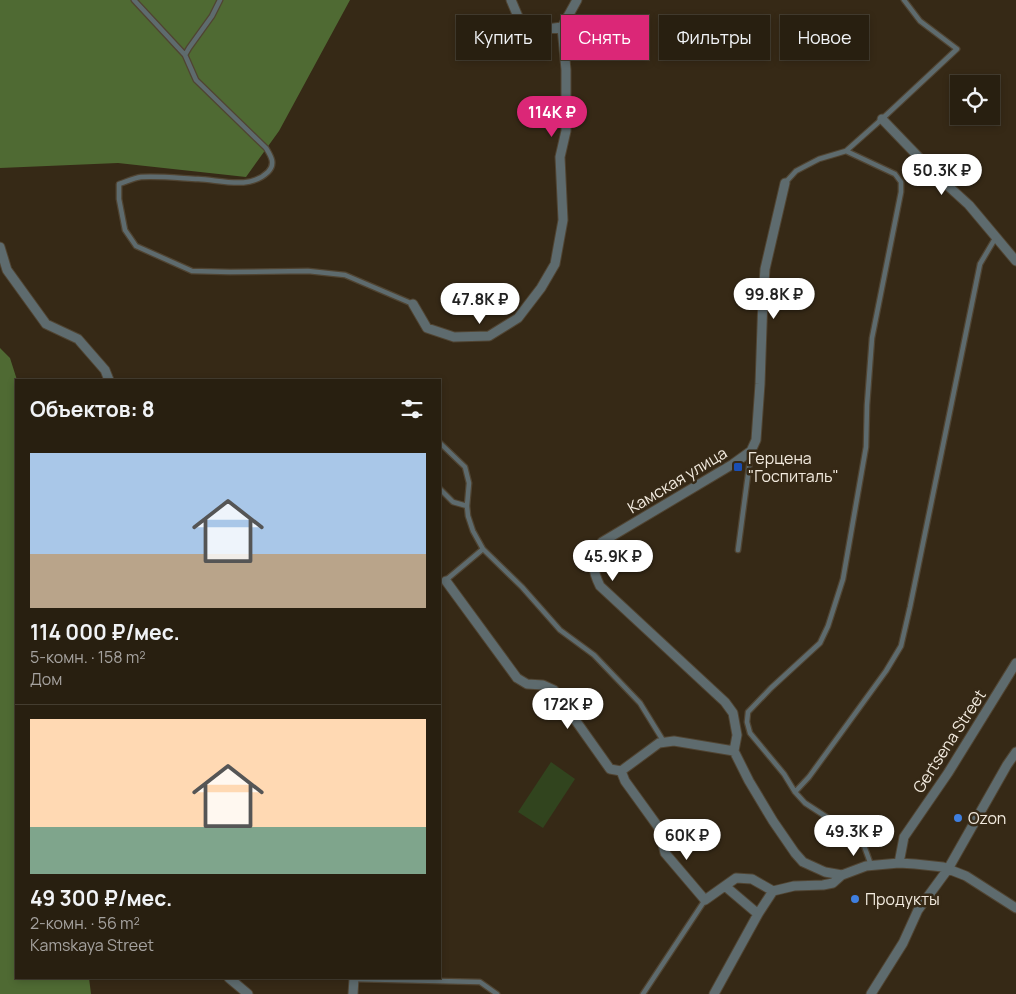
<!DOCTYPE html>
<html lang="ru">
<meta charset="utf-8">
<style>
:root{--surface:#281f10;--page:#342c1e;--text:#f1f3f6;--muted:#a5a29f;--line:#443d30;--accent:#db2777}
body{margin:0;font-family:Manrope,sans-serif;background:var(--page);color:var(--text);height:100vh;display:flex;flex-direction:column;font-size:19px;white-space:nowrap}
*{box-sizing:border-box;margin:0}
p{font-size:16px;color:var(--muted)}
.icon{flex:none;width:28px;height:28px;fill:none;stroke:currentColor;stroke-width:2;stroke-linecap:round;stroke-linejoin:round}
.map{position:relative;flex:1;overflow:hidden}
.details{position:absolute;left:15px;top:379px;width:426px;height:600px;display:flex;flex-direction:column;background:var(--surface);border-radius:0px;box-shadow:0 2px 8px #0003,0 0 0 1px var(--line)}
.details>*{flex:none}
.guide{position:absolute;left:456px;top:15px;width:475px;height:45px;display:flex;gap:10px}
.buttons{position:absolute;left:950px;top:75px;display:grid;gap:10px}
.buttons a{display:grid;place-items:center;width:50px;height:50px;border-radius:0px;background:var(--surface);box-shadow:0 2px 8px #0003,0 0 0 1px var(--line);font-size:25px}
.price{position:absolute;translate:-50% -42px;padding:0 11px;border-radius:18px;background:#fff;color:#222;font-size:16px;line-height:32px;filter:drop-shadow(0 1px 2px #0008)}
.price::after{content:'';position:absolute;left:50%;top:30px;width:15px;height:11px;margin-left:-8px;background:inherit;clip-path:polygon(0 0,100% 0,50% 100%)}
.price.active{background:var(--accent);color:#fff}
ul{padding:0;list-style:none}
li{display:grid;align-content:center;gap:10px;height:265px;padding:0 15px}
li+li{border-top:1px solid var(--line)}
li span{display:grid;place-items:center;height:155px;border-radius:0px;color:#555}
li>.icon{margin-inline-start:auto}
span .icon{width:90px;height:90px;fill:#fffc;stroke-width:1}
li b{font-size:21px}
h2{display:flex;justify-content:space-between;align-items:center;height:60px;padding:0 15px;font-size:21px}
.pill{padding:0 18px;border-radius:0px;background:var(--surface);box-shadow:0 2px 8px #0003,0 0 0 1px var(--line);font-size:18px;line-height:45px}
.pill.active{background:var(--accent);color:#fff}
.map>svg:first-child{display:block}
</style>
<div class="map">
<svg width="1016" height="994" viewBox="0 0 1016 994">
<rect width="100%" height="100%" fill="#362916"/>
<path fill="#31441e" d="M551 762 575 779 543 828 518 812Z"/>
<path fill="#4f6a33" d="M0 0H350L279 131 246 177 118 163 0 168Z
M0 348 10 358 17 380H16V978H89L91 994H0Z"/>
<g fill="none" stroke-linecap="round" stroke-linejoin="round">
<g stroke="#504432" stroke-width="7">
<path id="service" d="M134 0 185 55
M220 0 212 16 189 48 185 55 196 80 266 148C271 156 276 164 268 172 250 190 221 180 198 179 179 178 159 176 141 177 133 178 126 182 119 184V199L125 230 136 246 192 271 230 272 308 271 345 275 413 304
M846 151 882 119 957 49 920 21 904 0
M785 183 796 171 819 159 846 151 895 174 901 182V192L872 338 867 405 866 447 843 579 828 626 820 643 771 688 748 712 747 722 750 733 784 774 795 792 805 803 862 840 871 865
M440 443 465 467 469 483 467 506 468 516 473 531 483 549 522 587 560 630 594 655 640 703 664 742
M440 489 453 502 467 506
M738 550 751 452
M446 580 483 549
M795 792 809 777 886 671 901 646 910 607 980 264 996 237
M354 979 480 982 497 994
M643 994 705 900"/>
</g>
<g stroke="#504432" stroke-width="11">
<path id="minor" d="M511 0 519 19 539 30 562 27
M882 119 936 175 969 205 1016 261
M785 183 765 269 763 297 760 384 756 440 751 451 733 464 602 542C592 560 591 568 600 586L725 702 733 713 737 735 734 751 749 781 773 821 795 853 803 862 825 872 842 875 866 866 899 863 915 864 943 867 966 876 1016 908
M0 247 7 270 46 324 78 339 105 370 109 380
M413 304 427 328 454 337 489 336 518 318 541 288 555 264 563 220 560 157 566 131V70L562 27 577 0
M446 581 517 678 527 684 543 685 554 690 610 769 621 771 659 743 674 741 734 751
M621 771 625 781 659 828 665 853 705 900 736 878 752 879 773 891
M899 863 904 837 948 773 1016 663
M725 886 758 914
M229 978 248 994
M353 994 354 978
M714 994 758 914 773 891 794 886 823 885 833 883 842 875
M871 994 903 943 918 910 948 869 1007 765 1016 752"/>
</g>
<use href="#service" stroke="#5e6b6e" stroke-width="4.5"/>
<use href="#minor" stroke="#5e6b6e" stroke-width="9"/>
</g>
<rect fill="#1a4fb4" stroke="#362916" stroke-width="2" x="733" y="462" width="10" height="10" rx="2.5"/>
<g fill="#3f7fe0" stroke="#362916" stroke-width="2">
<circle cx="958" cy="818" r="5"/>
<circle cx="855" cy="899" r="5"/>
</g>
<g text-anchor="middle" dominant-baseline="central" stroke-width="5" stroke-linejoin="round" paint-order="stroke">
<g font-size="16" fill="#f2eade" stroke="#362916" text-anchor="start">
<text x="748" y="458">Герцена<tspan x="748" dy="18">"Госпиталь"</tspan></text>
<text x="968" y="818">Ozon</text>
<text x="865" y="899">Продукты</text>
</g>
<g font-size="16" fill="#f2eade" stroke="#362916">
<text transform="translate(677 480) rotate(-31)">Камская улица</text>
<text transform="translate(949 741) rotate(-57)">Gertsena Street</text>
</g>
</g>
</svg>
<div class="buttons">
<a><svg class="icon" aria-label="locate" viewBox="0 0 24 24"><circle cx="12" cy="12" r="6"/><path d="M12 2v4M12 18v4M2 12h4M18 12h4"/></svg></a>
</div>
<b class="price active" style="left:552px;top:138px">114K ₽</b>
<b class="price" style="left:942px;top:196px">50.3K ₽</b>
<b class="price" style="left:774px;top:320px">99.8K ₽</b>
<b class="price" style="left:480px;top:325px">47.8K ₽</b>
<b class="price" style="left:613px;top:582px">45.9K ₽</b>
<b class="price" style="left:568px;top:730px">172K ₽</b>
<b class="price" style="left:854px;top:857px">49.3K ₽</b>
<b class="price" style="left:687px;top:861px">60K ₽</b>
<div class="guide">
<a class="pill">Купить</a>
<a class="pill active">Снять</a>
<a class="pill">Фильтры</a>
<a class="pill">Новое</a>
</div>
<section class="details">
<h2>Объектов: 8<svg class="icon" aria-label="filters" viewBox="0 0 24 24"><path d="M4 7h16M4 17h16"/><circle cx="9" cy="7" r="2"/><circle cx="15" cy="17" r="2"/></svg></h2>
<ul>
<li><span style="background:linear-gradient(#a9c7e8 65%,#b9a48a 0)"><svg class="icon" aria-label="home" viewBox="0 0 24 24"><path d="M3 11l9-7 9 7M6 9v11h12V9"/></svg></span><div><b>114 000 ₽/мес.</b><p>5-комн. · 158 m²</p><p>Дом</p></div></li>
<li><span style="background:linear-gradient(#ffd9b3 70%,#7fa58c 0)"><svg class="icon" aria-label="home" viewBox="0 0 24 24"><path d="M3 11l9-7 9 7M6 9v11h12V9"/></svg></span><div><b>49 300 ₽/мес.</b><p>2-комн. · 56 m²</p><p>Kamskaya Street</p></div></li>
</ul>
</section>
</div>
